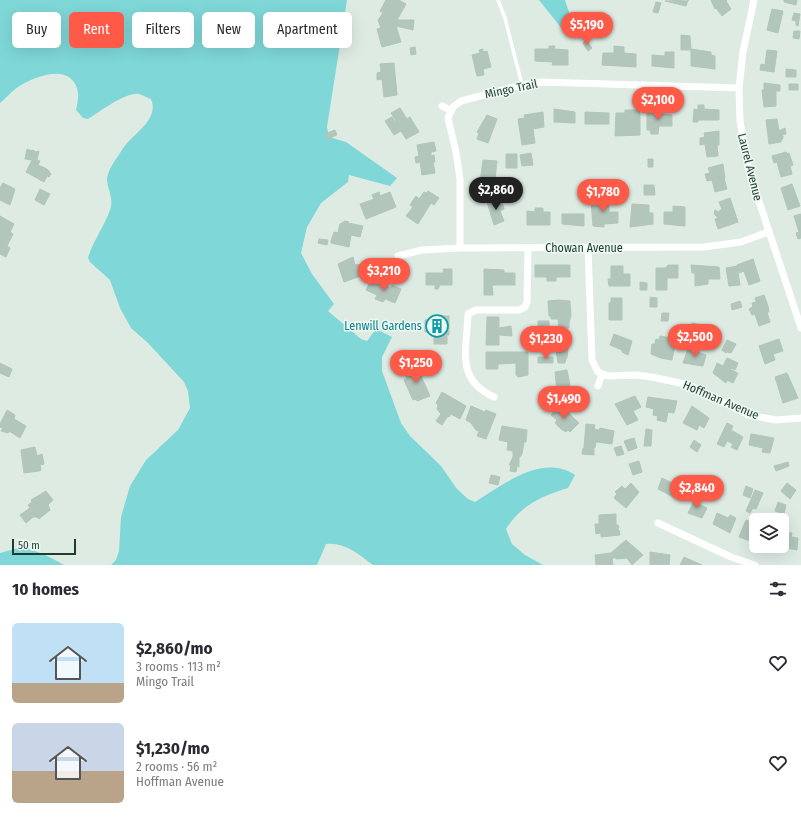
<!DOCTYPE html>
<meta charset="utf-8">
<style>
:root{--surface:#fff;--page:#f2f2f3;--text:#2b2b33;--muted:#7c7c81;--accent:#ff5a48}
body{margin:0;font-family:"Fira Sans Condensed",sans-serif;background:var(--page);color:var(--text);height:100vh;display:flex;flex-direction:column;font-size:15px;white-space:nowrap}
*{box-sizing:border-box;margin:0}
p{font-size:13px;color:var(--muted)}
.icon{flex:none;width:22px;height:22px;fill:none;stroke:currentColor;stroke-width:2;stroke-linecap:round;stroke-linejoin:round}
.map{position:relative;height:565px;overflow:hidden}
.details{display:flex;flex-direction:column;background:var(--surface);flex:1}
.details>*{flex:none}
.guide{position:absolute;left:12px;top:12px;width:400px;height:36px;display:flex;gap:8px}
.controls{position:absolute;left:749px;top:513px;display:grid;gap:8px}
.controls a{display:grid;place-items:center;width:40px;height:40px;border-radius:6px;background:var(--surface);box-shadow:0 4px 16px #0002;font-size:20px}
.scale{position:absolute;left:12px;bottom:10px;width:64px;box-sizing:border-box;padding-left:4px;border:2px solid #1d3d30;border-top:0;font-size:11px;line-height:14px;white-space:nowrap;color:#1d3d30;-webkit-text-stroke:3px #eef8f2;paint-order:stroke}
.price{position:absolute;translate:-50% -34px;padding:0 9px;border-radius:14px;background:var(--accent);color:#fff;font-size:13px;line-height:26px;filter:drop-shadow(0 1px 2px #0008)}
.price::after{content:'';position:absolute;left:50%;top:24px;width:12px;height:9px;margin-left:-6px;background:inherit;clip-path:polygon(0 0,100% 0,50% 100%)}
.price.current{background:#222;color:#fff}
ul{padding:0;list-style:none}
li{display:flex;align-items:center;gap:12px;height:100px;padding:0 12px}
li span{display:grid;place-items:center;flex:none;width:112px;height:80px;border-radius:6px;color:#555}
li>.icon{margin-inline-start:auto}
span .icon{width:48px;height:48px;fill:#fffc;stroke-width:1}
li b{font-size:17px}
h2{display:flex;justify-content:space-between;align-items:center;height:48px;padding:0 12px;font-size:17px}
.pill{padding:0 14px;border-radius:6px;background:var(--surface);box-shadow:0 4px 16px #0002;font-size:14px;line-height:36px}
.pill.current{background:var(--accent);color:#fff}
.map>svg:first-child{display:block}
</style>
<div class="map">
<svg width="801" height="565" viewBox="0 0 801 565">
<rect width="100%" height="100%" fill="#deebe3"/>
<path fill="#7fd7d8" d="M0 0H347L327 127 329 137 346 142 397 178 390 186 349 175 348 182 321 203 307 227 301 253 312 274 334 304 328 311 361 339 367 341 376 329 392 337 382 357V371L401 423 410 436 441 466 457 489 468 499 475 502C503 485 542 453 575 475L568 488C542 496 521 505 506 529L512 544 525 555 543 565H373C358 554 345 542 326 544L317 565H111L116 560 119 551 121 517 130 486 146 460 178 430 190 408 188 391 184 382 148 343 131 328 120 308 110 280 90 262 88 258C93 241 104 227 110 210 114 200 108 190 107 180 107 170 117 158 122 150 131 134 160 121 151 99 147 98 143 95 139 94 125 92 100 112 88 119L83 118 76 110C77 105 79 97 78 92 72 63 39 75 21 85 14 89 7 97 0 103Z
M539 0H565L575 31 572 35 566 34Z
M18 548C36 549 48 556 64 565H0V553Z"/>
<path fill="#b3c6bc" stroke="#b0c6b9" d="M386 0H399L406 4 397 20H414L413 30 396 26 401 42 382 47 377 29 381 28 378 20 383 13 380 11Z
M688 0 686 6 665 1 689 0Z
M711 0H727L726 1 731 9 722 16 716 8 715 9Z
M784 0H797L796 5 784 2Z
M656 2 661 3 658 13 653 12Z
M772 9 783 11 778 33 767 30Z
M794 13 800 14 798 26 796 25V21L792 20Z
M592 19 603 20 602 35H598V37L593 35Z
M794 31H800L799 39 793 38Z
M681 35 690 36 691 50H681Z
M586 40 592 48 588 51 583 43Z
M549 46H555L554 49 568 50V65H552L553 62 535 61V49H549Z
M614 46 624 47V53L636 54V67L602 65 603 53H614Z
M415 47 416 54 411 55 410 48Z
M483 49V52L487 51 491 67 483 69 484 75 477 76 472 55 480 53 479 50Z
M691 49 711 52V55L715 56V69L691 66Z
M767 50 777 51 774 72 760 70 761 64 765 65Z
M665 52H674V68L652 66V55L665 56Z
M394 63 397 95 384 97 382 79 377 80V73L381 72 380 64Z
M786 69 796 70V77H786Z
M764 83 780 85V91H776V106L764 107 762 90H764Z
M789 84H798V90H789Z
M698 105H704V109L719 110V120H698V122H693L694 109 698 110Z
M400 108 407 119 410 117 419 132 406 139 401 131 394 135 385 121 392 117 395 122 396 121 391 113Z
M554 109 575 112V123L554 122Z
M625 110H640V135L615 136 616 113H625Z
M647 111 661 112V114L672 115V126H659L658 134H651L650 130H647Z
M543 112 544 127 533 129 535 143 522 145 518 119 525 118 524 115Z
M585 112 609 113V124H585Z
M487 115 497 119 488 143 477 139 479 133 477 132Z
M777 119 779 131 785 128 786 134 780 135 783 136V139L781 140V142L769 144 766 120Z
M335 130 337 135 327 139 325 134Z
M719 131V145H717L718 156 707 157 705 144 700 145V138L705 137 704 133Z
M434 142 436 151 431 152V156L434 155 435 162H433L435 173 422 175 420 162 416 163 415 157 419 156 417 145Z
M27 149 32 151V150L37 152 39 151 37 160 40 161 38 165 47 169 51 174 49 177 47 176 44 182 26 172 32 160 25 159Z
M786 152 787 154 789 153 793 165 790 166 792 174 781 177 777 162 774 163 772 156Z
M531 153 533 165 522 166 520 155Z
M506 154H517V168H506Z
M648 159H653V167H648Z
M483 160 497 161 494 188 482 187 483 183H480Z
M723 164 725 178H724L727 189 715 192 712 180 707 181 705 174 710 173 708 168Z
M3 183 15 189 10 205 0 200V188Z
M792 184 800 206 788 210 781 188Z
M644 185H654L655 195H644Z
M40 189 50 194 44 205 35 200Z
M428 191 439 198 434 205 431 203 418 224 406 216 413 207 410 205 416 196 419 199 424 192 426 193Z
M379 192 380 196 390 192 396 207 366 219 360 204 374 199 372 195Z
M603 198H609V212H618V223L604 224V227L593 226 591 200H601Z
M730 198 738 222 718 229 715 219 718 218 714 214 715 210 718 212 722 209 719 202Z
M497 199 498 203 502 202 504 209 500 211 504 221 494 225 487 202Z
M632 204 649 205V213H653V224L630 227Z
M673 206 685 207V226L664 224V212H673Z
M535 208H543V212H550V225H527V211L535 212Z
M562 214H584V226L562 224Z
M801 214V238L798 239 796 233 799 232 794 216Z
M0 216 14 224 10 232 13 234 7 246 10 248 6 257 0 254Z
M345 221 349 222 348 223 363 226 360 237 351 235 349 247 331 243V241L334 232 338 233 340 224Z
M319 239 328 240 327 245 318 243Z
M353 257 355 265 365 264 369 273 344 282 338 264Z
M753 259 760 281 749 285 744 271 739 273 737 265Z
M535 265H570V277H556V281H547V277H535Z
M668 265H678V278H667V290H656V268H666Z
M691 265 719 267 720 279H708V284L695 286V273H692Z
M611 266H623V274H630V286H609L608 279H611Z
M737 266 740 285 729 286 726 268Z
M443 269H452V285H440L438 289H435V285H426V273H444Z
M484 269 504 270V273H515V285H492L493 295H484Z
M372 279 391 288 392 285 401 289 395 303 385 299 383 302 375 299 377 295 366 290Z
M640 282 647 283V290H640Z
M764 295 768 306 769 312H767L770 322 759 326 755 314 752 315 749 309 753 307 752 303 756 302 755 298Z
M650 297 657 298V307H650Z
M611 298H622V320H609V303H611Z
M559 300 570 301 571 316 569 322V328H559L558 319H551V316H549L548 301Z
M740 301 742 307 732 310 731 304Z
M662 313H669L668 321H661Z
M434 316H449V335H447V344H434V333L425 332V320L434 319Z
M487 317H499V328L511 326 512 336 499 335V345H486Z
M538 321H549V329H538Z
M692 323 702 325 700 334 689 331Z
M614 334 632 341 628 355 622 352V350L610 345Z
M569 336 567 358H566L565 363H558L556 350 557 337Z
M660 336 676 339 672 360 661 358 651 354 652 344H655L656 339 659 340Z
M779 339 783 351 773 354 775 360 765 364 759 346Z
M727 340 736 344 731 353 727 352 726 353 722 350Z
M688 349 706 355 703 366 683 363Z
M486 352H528V375L518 377 516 375V363L498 364V369H486Z
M538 357H553V363H538Z
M727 358 738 363 735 370 731 368V370L738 373 733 383 727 380 726 383 713 373 717 363 723 366Z
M0 363 12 369 9 377 0 373Z
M419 365 424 375 421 376 430 396 417 401 416 399 413 400 404 380 407 378 404 371Z
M567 370 571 391H557L555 372Z
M787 373 798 398 783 403 775 377Z
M442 392 466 406 460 419 451 414 449 417 448 416 442 425 436 421 441 414 437 409 438 405 436 403Z
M635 396 641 407 633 411 638 420 627 425 615 404Z
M648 397 677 401 674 413 668 412 666 422 657 420 658 416 653 415 654 409 646 407Z
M560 405 579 423 570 432 568 430 566 432 561 429 555 423 557 420 551 415Z
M471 406 485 412 486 410 496 414 486 439 477 436 480 429 478 431 476 430 471 423 466 420Z
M692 406 709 418 704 428 699 425 697 430 683 423Z
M7 410 15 415 14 419 26 426 20 438 9 431 8 433 1 431 3 428 0 427V424Z
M727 423 733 426 731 430 743 437 737 450 731 447 733 444 727 441 724 447 717 444Z
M586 424 595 425 594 429 599 430 600 428 614 431 612 444 596 442 595 448 591 447 594 449V455L582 454 583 448H588L584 447Z
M502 426 527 430 526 442H524L522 454 519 458V467L517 466 516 472 510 471 511 465H509L513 457V451L507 450 508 442 499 440Z
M646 429 652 430 651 446H644Z
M751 434 774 438 770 453 762 452 763 448 749 445Z
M634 438 637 448 628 451 624 441Z
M694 440 701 445 697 452 690 447Z
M621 446 624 454 617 456 614 448Z
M35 447 37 456 42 454 44 464 40 465 41 470 39 471 24 473 21 450Z
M639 461 642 472 633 475 629 464Z
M788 462 789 466 776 471 774 466Z
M491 475 500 477 498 485 489 483Z
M662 478 674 484 676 480 682 482 675 498 658 489Z
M631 483 639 492 626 508 614 498 617 494 615 492 622 486 625 489Z
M787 483 796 490 790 499 781 491Z
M746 486 753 489 750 498 743 495Z
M755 490 763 493 756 509 753 508 750 513 746 511Z
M46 491 53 500 48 505 50 510 39 519 37 517H33L26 523 20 515 30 508 28 505 32 502 31 500Z
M695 499 700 501 699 504 707 508 702 518 688 513Z
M778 502 786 505 784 514 775 511Z
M717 513 728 518 730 515 736 518 730 533 713 524Z
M616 514V525H618L619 528 617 530H619L620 535 601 537V533L596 534 595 524H599V515Z
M746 520 756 523V543L739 537Z
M784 532 792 533 791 537 798 538 797 550 775 546H782Z
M626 540 643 555 632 565 627 558 616 559V557L612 559 613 565H596L595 555 611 553Z
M650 552 670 555 669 565H650Z
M684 557 702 565H680Z"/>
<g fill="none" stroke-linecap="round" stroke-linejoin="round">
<path stroke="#fff" stroke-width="3.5" d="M498 0 505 18 522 85"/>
<path stroke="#fff" stroke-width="7" d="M754 0 743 52 739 88 740 121 749 171 801 328
M442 106 450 110
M460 248V179L456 152 448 118 453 107 461 101 522 85 540 82 739 88
M588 248 592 360 598 372 608 376 637 375 657 378 689 385 749 415 776 420 801 418
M398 256 422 250 460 248 704 247 741 242 768 232
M598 386 602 374
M494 397C455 379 467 350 468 314L476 310H519L525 307 527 302 528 249
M658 523 731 557 755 565"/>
</g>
<defs>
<g id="building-ring" transform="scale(1.15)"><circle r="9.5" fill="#eef8f2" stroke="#0f9aa8" stroke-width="1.5"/><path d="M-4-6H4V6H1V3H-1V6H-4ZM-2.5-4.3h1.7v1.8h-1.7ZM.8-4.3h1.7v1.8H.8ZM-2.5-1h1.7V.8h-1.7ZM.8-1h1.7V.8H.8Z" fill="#0f9aa8"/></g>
</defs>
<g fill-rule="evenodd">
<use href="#building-ring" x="437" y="326"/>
</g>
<g text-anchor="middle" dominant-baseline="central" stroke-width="3" stroke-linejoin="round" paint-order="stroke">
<g font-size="12" fill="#1d3d30" stroke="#eef8f2">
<text transform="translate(511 89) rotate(-12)">Mingo Trail</text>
<text transform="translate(750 167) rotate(76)">Laurel Avenue</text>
<text x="584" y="248">Chowan Avenue</text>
<text transform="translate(721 400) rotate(23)">Hoffman Avenue</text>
</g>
<g font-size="12" fill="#0d838f" stroke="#eef8f2" text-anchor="end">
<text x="422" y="326">Lenwill Gardens</text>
</g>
</g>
</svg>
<div class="controls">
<a><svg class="icon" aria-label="layers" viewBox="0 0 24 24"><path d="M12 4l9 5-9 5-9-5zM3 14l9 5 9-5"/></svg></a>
</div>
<div class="scale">50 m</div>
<b class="price" style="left:587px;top:46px">$5,190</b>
<b class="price" style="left:658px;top:121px">$2,100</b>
<b class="price current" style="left:496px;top:211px">$2,860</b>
<b class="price" style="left:603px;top:213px">$1,780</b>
<b class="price" style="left:384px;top:292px">$3,210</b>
<b class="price" style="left:695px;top:358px">$2,500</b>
<b class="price" style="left:546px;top:360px">$1,230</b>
<b class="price" style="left:416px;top:384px">$1,250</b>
<b class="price" style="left:564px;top:420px">$1,490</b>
<b class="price" style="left:697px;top:509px">$2,840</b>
<div class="guide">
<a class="pill">Buy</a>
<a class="pill current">Rent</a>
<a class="pill">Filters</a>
<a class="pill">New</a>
<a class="pill">Apartment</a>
</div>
</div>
<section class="details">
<h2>10 homes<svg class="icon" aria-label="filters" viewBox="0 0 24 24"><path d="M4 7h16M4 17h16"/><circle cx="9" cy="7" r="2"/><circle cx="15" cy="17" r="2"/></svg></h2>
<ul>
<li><span style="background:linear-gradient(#bfe0f5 75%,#b9a48a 0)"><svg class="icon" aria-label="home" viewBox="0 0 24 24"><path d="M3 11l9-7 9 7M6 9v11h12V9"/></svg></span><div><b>$2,860/mo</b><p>3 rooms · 113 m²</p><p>Mingo Trail</p></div><svg class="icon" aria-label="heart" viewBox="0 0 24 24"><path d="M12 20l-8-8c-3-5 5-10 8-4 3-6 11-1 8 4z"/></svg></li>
<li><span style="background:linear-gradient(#c9d6e8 60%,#b9a48a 0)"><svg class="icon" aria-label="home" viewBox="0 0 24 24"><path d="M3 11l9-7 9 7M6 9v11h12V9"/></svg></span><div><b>$1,230/mo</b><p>2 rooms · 56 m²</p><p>Hoffman Avenue</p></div><svg class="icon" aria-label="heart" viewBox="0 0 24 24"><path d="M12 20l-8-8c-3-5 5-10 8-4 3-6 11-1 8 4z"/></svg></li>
</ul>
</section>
